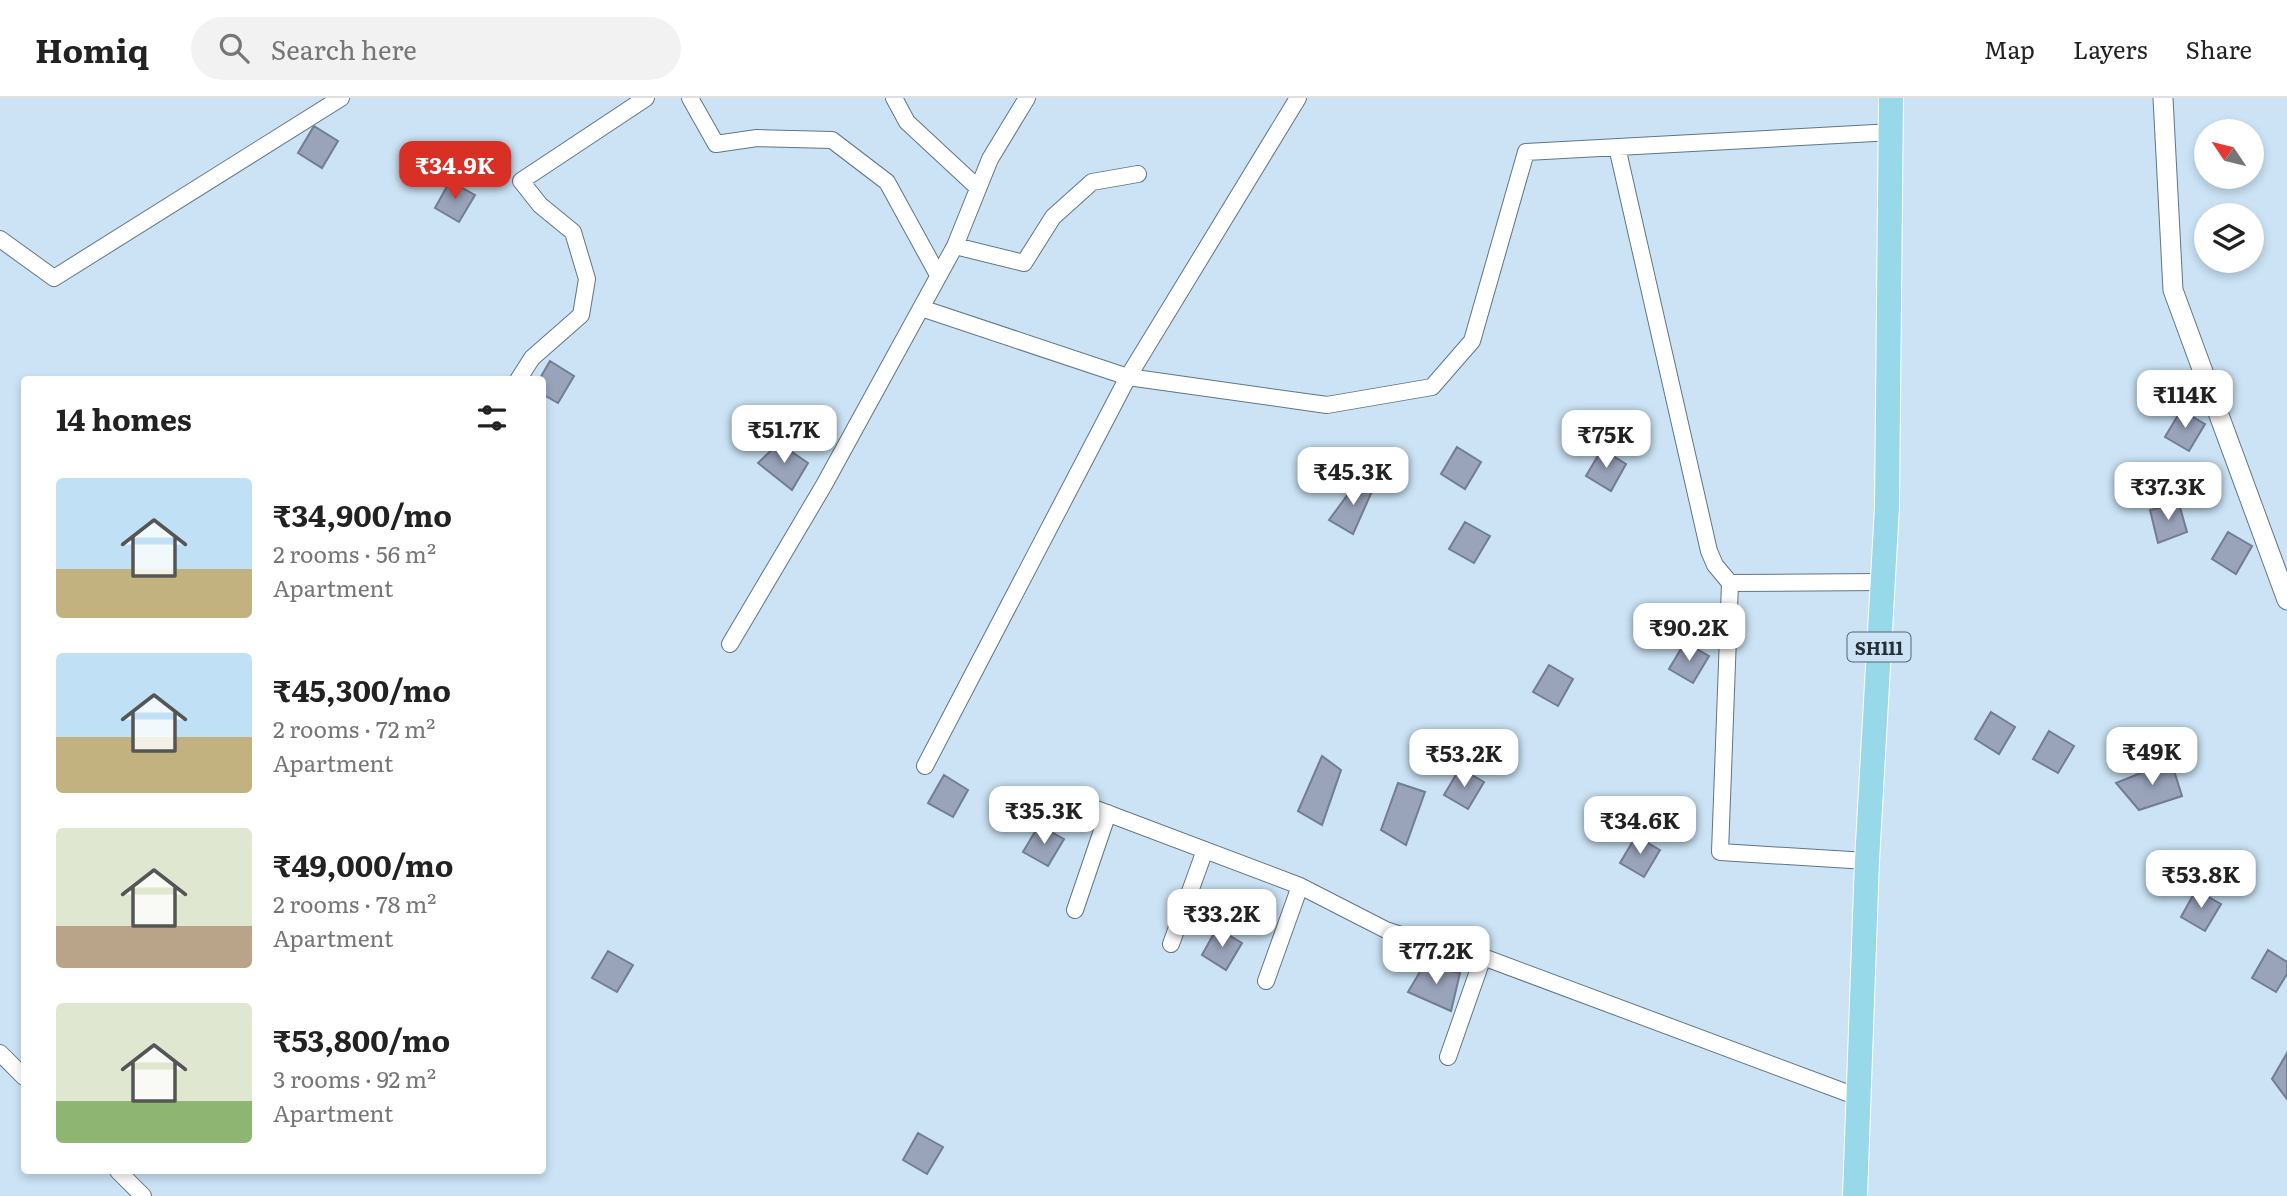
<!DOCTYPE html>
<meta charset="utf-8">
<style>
:root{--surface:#fff;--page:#f2f2f2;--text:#222;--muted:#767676;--line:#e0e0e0;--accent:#d93025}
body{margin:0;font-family:Literata,serif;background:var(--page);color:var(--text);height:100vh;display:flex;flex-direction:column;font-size:26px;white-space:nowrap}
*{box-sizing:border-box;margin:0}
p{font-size:23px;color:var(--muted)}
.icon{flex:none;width:38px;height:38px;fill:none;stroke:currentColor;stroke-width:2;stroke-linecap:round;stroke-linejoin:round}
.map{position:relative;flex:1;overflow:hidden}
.details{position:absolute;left:21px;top:278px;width:525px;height:798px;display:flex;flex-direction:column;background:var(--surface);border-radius:7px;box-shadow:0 4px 10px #0003}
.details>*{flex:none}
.needle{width:46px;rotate:305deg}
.fabs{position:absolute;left:2194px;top:21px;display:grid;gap:14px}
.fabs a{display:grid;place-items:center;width:70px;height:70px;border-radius:50%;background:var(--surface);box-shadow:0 4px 10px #0003;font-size:35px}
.price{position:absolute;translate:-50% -60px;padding:0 16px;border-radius:14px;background:#fff;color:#222;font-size:23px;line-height:46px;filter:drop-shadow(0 2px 4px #0008)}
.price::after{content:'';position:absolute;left:50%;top:42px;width:21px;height:16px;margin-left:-10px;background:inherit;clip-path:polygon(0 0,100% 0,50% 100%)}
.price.selected{background:var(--accent);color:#fff}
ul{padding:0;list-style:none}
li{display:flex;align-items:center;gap:21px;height:175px;padding:0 35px}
li span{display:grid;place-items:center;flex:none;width:196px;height:140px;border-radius:7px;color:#555}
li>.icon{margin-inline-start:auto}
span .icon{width:84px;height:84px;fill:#fffc;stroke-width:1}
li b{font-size:30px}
h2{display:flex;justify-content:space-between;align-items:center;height:84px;padding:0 35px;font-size:30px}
header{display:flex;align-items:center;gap:42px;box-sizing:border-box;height:98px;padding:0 35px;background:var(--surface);border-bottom:2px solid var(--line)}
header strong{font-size:33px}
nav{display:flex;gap:38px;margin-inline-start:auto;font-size:24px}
.search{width:490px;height:63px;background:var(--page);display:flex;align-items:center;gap:18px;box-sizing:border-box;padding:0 24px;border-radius:38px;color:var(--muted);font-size:26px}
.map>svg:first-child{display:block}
</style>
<header>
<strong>Homiq</strong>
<div class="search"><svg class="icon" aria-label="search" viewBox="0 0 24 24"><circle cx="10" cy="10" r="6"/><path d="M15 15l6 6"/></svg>Search here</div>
<nav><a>Map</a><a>Layers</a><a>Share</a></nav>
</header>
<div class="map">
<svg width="2287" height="1098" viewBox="0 0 2287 1098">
<rect width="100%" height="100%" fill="#cbe3f5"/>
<path fill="#99a3ba" stroke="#727c92" stroke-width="2" d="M314 28 338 43 322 70 298 55Z
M450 83 475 97 459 124 435 110Z
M550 263 574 278 558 305 542 296V282H539Z
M2181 312 2205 326 2189 353 2165 339Z
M779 345 808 365 792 392 758 365Z
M1457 349 1481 364 1465 391 1441 376Z
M1602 351 1626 366 1611 393 1586 378Z
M1360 380 1373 391 1353 436 1329 422Z
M2179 406 2187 434 2158 445 2150 412Z
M1465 424 1490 438 1474 465 1449 451Z
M2228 434 2252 448 2236 476 2212 461Z
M1685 544 1709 558 1693 585 1669 571Z
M1549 567 1573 581 1558 608 1533 594Z
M1991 614 2015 629 1999 656 1975 641Z
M2049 633 2074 648 2058 675 2033 661Z
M1322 658 1341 672 1322 727 1298 713Z
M2171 663 2182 698 2139 712 2116 685Z
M1460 670 1484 684 1468 711 1444 697Z
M944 677 968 692 953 719 928 705Z
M1398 685 1425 694 1406 747 1381 732Z
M1039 727 1064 741 1048 768 1023 754Z
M1636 738 1660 752 1644 779 1620 765Z
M2196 792 2221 806 2205 833 2181 819Z
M1217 830 1242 845 1226 872 1202 857Z
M2268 852 2287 864V876L2276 894 2252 880Z
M608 853 633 867 617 894 592 880Z
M1424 867 1460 875 1451 913 1408 894Z
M2287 955V1001L2272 981Z
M918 1035 943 1049 927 1076 903 1062Z"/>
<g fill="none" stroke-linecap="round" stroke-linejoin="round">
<g stroke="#607585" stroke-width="18">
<path id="minor" d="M690 0 716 46 757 40 832 42 887 84 938 177
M894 0 907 24 978 90
M1617 49 1709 453 1715 467 1730 485 1720 754 1867 763
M0 141 54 180 341 0
M955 148 1024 165 1053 119 1092 84 1138 76
M921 210 1128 279 1327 307 1432 289 1472 243 1526 54 1893 34
M518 282 532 260 581 217 587 181 573 134 540 107 521 83 646 0
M1730 485 1882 484
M730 546 824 387 955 148 990 61 1027 0
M925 668 1128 279 1298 0
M1067 700 1300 788 1386 832 1456 855 1483 859 1858 999
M1075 812 1108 715
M1171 846 1205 752
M1266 883 1300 788
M0 955 24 979
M1448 959 1483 859
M118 1073 143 1098"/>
</g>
<g stroke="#607585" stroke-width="21">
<path id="tertiary" d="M2163 0 2173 192 2287 502"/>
</g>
<g stroke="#fff" stroke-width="26">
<path id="primary" d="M1855 1098 1867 763 1887 409 1891 0"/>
</g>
<use href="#minor" stroke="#fff" stroke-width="16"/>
<use href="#tertiary" stroke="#fff" stroke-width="19"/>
<use href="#primary" stroke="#97d9e8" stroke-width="24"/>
</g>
<g text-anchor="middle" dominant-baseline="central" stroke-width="5" stroke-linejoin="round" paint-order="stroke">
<rect fill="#cbe3f5" stroke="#58656f" stroke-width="2" x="1847.5" y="534.5" width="63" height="29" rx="5"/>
<g font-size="18" font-weight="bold" fill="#262f36">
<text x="1879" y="549">SH111</text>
</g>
</g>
</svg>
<div class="fabs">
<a><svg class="needle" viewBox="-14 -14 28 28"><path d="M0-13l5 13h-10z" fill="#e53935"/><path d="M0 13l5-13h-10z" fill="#767676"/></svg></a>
<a><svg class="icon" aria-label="layers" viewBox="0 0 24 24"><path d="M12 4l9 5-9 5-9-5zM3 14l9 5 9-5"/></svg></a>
</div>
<b class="price selected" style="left:455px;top:103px">₹34.9K</b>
<b class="price" style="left:2185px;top:332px">₹114K</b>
<b class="price" style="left:784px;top:367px">₹51.7K</b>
<b class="price" style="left:1606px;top:372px">₹75K</b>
<b class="price" style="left:1353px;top:409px">₹45.3K</b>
<b class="price" style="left:2168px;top:424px">₹37.3K</b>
<b class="price" style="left:1689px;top:565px">₹90.2K</b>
<b class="price" style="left:2152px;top:689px">₹49K</b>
<b class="price" style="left:1464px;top:691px">₹53.2K</b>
<b class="price" style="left:1044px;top:748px">₹35.3K</b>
<b class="price" style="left:1640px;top:758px">₹34.6K</b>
<b class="price" style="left:2201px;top:812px">₹53.8K</b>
<b class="price" style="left:1222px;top:851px">₹33.2K</b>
<b class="price" style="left:1436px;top:888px">₹77.2K</b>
<section class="details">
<h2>14 homes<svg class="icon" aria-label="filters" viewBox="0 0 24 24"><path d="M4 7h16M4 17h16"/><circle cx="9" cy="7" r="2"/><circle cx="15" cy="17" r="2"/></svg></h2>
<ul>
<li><span style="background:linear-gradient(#bfe0f5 65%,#c2b280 0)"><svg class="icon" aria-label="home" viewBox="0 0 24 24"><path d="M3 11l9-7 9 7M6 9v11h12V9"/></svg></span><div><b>₹34,900/mo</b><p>2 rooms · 56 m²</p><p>Apartment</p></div></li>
<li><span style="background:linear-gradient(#bfe0f5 60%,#c2b280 0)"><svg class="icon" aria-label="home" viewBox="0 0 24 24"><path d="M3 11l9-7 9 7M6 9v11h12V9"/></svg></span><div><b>₹45,300/mo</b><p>2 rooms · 72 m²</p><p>Apartment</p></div></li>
<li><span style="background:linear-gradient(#dfe7d0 70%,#b9a48a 0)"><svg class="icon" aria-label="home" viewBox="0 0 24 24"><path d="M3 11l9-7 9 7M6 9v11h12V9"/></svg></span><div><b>₹49,000/mo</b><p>2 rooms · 78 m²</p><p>Apartment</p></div></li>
<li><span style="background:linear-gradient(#dfe7d0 70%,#8fb573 0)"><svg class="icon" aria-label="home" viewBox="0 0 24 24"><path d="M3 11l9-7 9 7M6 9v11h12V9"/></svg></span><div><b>₹53,800/mo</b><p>3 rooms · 92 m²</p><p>Apartment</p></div></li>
</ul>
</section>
</div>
